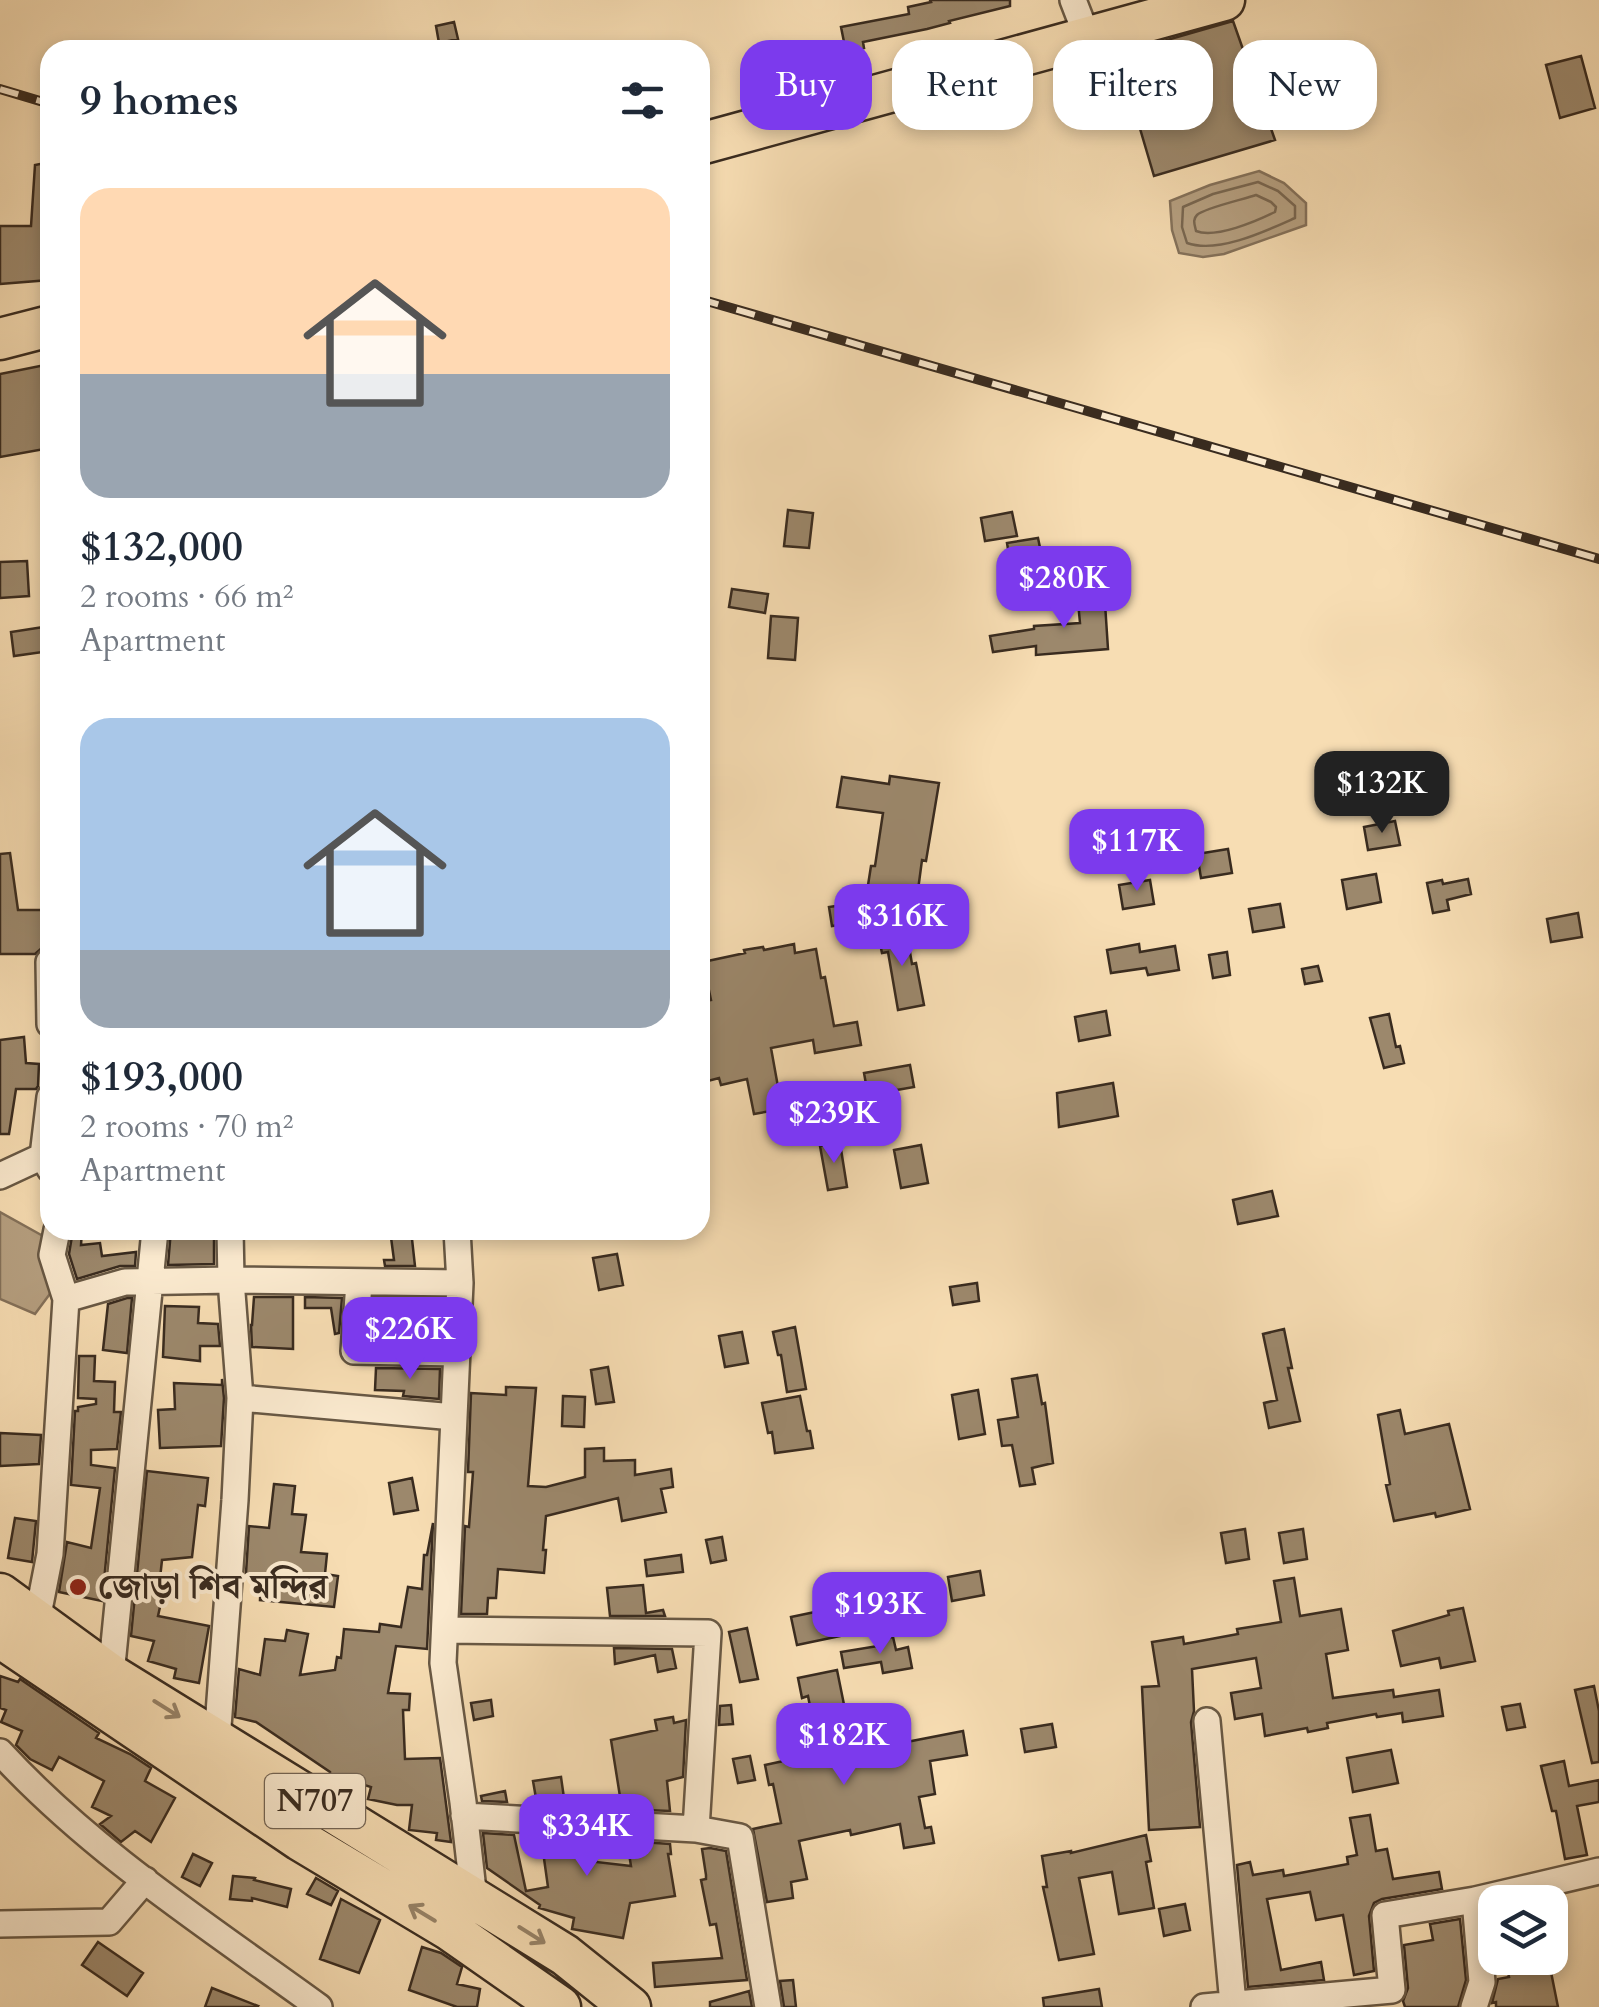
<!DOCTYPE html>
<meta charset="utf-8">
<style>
:root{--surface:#fff;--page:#f6f6f7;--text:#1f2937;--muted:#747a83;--accent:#7c3aed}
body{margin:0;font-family:Cardo,"Noto Serif Bengali",serif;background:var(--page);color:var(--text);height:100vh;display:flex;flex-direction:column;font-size:38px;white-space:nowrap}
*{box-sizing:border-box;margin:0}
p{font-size:32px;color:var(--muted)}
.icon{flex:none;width:55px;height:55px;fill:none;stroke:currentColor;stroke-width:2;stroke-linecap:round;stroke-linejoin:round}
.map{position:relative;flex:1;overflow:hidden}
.panel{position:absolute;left:40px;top:40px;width:670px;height:1200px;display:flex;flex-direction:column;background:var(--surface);border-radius:30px;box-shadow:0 5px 15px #0003}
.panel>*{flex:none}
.hud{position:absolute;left:740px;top:40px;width:708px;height:90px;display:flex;gap:20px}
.tools{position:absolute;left:1478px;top:1885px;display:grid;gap:20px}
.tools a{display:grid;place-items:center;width:90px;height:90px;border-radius:20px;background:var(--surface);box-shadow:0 5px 15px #0003;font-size:50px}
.price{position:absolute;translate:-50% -85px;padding:0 22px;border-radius:20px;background:var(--accent);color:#fff;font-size:32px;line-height:65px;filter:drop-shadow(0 2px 5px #0008)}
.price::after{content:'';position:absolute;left:50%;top:60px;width:30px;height:22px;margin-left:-15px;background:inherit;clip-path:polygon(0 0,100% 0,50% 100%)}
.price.active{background:#222;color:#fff}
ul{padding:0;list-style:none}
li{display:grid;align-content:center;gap:20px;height:530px;padding:0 40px}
li span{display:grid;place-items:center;height:310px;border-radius:30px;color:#555}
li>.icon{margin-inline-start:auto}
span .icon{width:180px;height:180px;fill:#fffc;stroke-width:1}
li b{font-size:42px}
h2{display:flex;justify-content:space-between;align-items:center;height:120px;padding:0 40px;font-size:42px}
.pill{padding:0 35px;border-radius:30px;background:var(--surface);box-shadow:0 5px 15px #0003;font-size:35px;line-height:90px}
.pill.active{background:var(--accent);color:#fff}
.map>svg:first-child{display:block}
</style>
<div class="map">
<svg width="1599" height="2007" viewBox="0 0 1599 2007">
<rect width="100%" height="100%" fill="#f7ddb3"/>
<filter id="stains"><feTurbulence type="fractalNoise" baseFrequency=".002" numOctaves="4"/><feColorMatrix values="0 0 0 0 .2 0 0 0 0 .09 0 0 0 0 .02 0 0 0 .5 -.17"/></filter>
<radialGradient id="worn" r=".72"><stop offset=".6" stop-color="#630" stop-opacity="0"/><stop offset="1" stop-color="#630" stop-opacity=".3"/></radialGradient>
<path fill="#b6a081" stroke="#84715a" stroke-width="2.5" d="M1259 171 1284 183 1306 203V225L1224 254 1203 257 1179 253 1172 230 1170 201 1210 185Z
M0 1212 43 1236 55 1287 35 1314 0 1299Z"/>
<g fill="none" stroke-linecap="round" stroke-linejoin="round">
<path stroke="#786650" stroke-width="2.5" d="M1258 182 1278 191 1295 206V218C1266 231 1218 254 1187 243L1182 227 1183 207 1213 194Z
M1256 195 1271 202 1276 207 1275 212C1257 221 1215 239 1196 231 1195 225 1192 220 1197 215 1204 208 1245 199 1256 195Z"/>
</g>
<path fill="#9c886c" stroke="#392b1f" stroke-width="2.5" d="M930 0H1010V6L949 21 950 23 927 29 863 42 864 48 846 52 841 27 909 14 908 7 931 2Z
M1233 21 1275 140 1154 176 1118 54Z
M454 22 458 39 439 43 436 26Z
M1581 56 1595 108 1560 118 1546 65Z
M50 162 49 280 0 284V226H31L35 165Z
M50 364V448L0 457V374Z
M788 510 813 513 809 548 784 546Z
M1012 512 1017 536 985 541 981 518Z
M1038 538 1043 562 1011 567 1007 543Z
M27 561 29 596 0 598V562Z
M1065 564 1069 587 1038 593 1034 569Z
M1104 588 1108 649 1036 655V646L993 652 990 636 1034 629V626L1080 623 1077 591Z
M732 589 768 594 765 613 729 607Z
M771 616 798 618 795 660 768 658Z
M50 626V651L14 656 11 632Z
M890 776 939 783 926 861 922 860 916 905 866 898 871 866H875L883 813 837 807 842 777 889 784Z
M1395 821 1400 845 1368 850 1364 827Z
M1228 849 1232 873 1201 878 1197 854Z
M10 853 18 910H50V946L42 948 35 954H0V854Z
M1376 874 1381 902 1347 909 1342 880Z
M1468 879 1471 894 1447 900 1449 910 1433 913 1427 883 1442 880 1443 884Z
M1150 880 1154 904 1123 909 1119 885Z
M856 903 859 922 832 926 829 907Z
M1280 904 1284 927 1253 932 1249 909Z
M1578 913 1582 937 1551 942 1547 919Z
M906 929 912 964 916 963 924 1005 898 1010 888 952 882 953 878 934Z
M794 944 795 953 816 949 821 978 825 977 834 1026 857 1022 861 1045 815 1053 813 1040 771 1048 782 1109 754 1114 747 1079 721 1085 719 1078 704 1082 700 1065V1002L711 1000 703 962 745 953 744 950 763 947 764 950Z
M1139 944 1140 952 1175 946 1179 970 1148 975 1146 968 1111 973 1107 950Z
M1227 952 1230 975 1213 978 1209 955Z
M1318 966 1322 981 1305 984 1302 969Z
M1106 1011 1110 1035 1079 1041 1075 1017Z
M1389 1014 1396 1047 1400 1046 1404 1063 1384 1068 1370 1018Z
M24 1037 26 1063 39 1064 38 1086 36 1089H16L9 1134H0V1040Z
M910 1065 914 1087 868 1095 864 1073Z
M1113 1083 1118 1116 1059 1127 1057 1093Z
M812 1096 817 1127 788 1132 783 1101Z
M840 1143 847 1187 828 1190 820 1146Z
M921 1145 928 1183 901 1188 894 1150Z
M1272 1191 1278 1216 1238 1224 1233 1200Z
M73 1230H82L81 1245 100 1243 102 1256 136 1252 135 1266H120L77 1279 69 1254Z
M171 1230H182V1236H214V1264L168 1265Z
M390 1230H411L415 1266H385L384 1260H394Z
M617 1254 623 1285 599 1290 593 1258Z
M977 1283 979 1301 953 1305 950 1287Z
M254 1297H293V1349L252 1347 251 1325H252Z
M305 1297 342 1298 339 1333 335 1334 331 1308H305Z
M127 1298H132L127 1353 103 1350 108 1304Z
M387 1298 408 1299 412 1325 442 1326 441 1336 372 1334 373 1309 389 1308Z
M165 1306 199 1307 198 1323 218 1324 220 1346H200V1361L163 1357Z
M795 1327 806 1389 787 1392 781 1355H778L773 1332Z
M1284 1329 1292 1368H1288L1300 1421 1269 1428 1264 1403 1277 1400 1263 1334Z
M742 1332 748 1363 725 1367 719 1336Z
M79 1356H95L94 1381 115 1382 114 1412H121L117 1449 91 1450V1465L115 1468 102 1601 59 1592 67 1542 91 1548 100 1488 71 1485 75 1411H78V1407L96 1404V1399L78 1398Z
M608 1367 614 1402 596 1404 591 1370Z
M376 1368 440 1369 439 1399 403 1396 404 1391 375 1390Z
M1037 1375 1042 1404 1045 1403 1053 1463 1032 1468 1035 1484 1020 1486 1012 1445 1002 1446 998 1420 1018 1417 1012 1379Z
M222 1379 224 1398 221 1446 160 1448 158 1410 175 1409 174 1383 222 1385Z
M506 1387 536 1388 528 1486 546 1487 585 1477V1449L604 1448V1461L635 1460V1475L671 1469 673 1487 661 1489 666 1512 622 1521 618 1498 546 1516 543 1550H546L544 1573 498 1569 496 1598H488L487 1614H461L465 1526 469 1527 473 1472H468L471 1393 506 1395Z
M978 1390 985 1434 959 1439 952 1395Z
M563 1396 585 1397 584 1427 562 1426Z
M800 1396 807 1431H810L813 1448 775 1453 772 1432 768 1433 762 1403Z
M1400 1410 1405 1434 1449 1424 1470 1509 1436 1517 1435 1513 1394 1521 1386 1485 1390 1484 1378 1415Z
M0 1433 41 1435 39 1464 0 1466Z
M147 1471 208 1478 205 1506 198 1505 192 1557 162 1560 158 1597 162 1598 158 1616 209 1626 199 1683 174 1678 176 1669 148 1661 154 1641 131 1636Z
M412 1478 418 1510 394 1514 389 1483Z
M274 1484 295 1486 292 1514 306 1515 301 1552 327 1554 325 1574 338 1576 334 1607 260 1600 261 1575 246 1573 249 1526 269 1528Z
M15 1518 36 1521 32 1562 8 1558Z
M433 1523 427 1649 396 1646 388 1693 410 1694 409 1710H403L405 1759 440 1758 451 1842 436 1840 437 1833 409 1830 412 1805H397L368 1799 371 1787 330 1774V1772L256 1722 235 1717 239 1669 260 1675 265 1639 285 1641 287 1630 308 1634 300 1675 335 1670 337 1657 341 1658 344 1629 379 1632 380 1624 401 1627 408 1587 422 1589 424 1555H427Z
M1245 1529 1249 1559 1226 1563 1221 1533Z
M1303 1529 1307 1559 1284 1563 1279 1533Z
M722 1537 726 1560 711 1563 706 1540Z
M681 1555 683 1572 647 1576 645 1560Z
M980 1571 984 1595 952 1601 948 1577Z
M1294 1578 1300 1616 1341 1609 1348 1650 1326 1654 1333 1698 1393 1690 1394 1697 1439 1690 1443 1716 1403 1722 1402 1713 1377 1717 1376 1714 1327 1723 1328 1728 1308 1732 1307 1728 1265 1736 1262 1714 1235 1719 1231 1693 1261 1688 1256 1658 1192 1669 1194 1711 1191 1722 1200 1827 1149 1830 1142 1687 1159 1686 1152 1642 1183 1637 1184 1644 1238 1634 1237 1629 1281 1622 1274 1581Z
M643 1585 646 1613 663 1610 665 1616H610L607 1588Z
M834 1608 840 1636 797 1645 791 1617Z
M1463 1608 1475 1661 1441 1668 1439 1658 1401 1666 1393 1631 1449 1615 1448 1611Z
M747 1628 758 1679 740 1682 729 1632Z
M893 1637 896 1650 908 1647 912 1668 883 1673 881 1662 844 1668 841 1652 878 1646 877 1640Z
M614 1648 672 1649 676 1668 658 1672 655 1655 615 1664Z
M837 1670 853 1749 885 1742 886 1746 963 1731 967 1755 930 1761 935 1794 919 1797 925 1828 931 1827 934 1843 904 1848 900 1824 851 1835 850 1830 799 1841 807 1879 791 1882 793 1898 767 1902 753 1829 781 1823 773 1784 769 1785 765 1765 807 1756 804 1739 816 1737 808 1696 802 1698 798 1678Z
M0 1676 18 1682 20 1679 99 1733 96 1738 130 1754 151 1768 145 1781 175 1798 151 1842 135 1831 121 1842 100 1824 111 1816 92 1807 104 1781 59 1757 52 1770 30 1759 16 1745 22 1731 1 1722 6 1710 0 1708Z
M1594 1686 1599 1711V1762L1592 1763 1575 1690Z
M491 1700 493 1716 474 1720 471 1703Z
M1520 1704 1525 1727 1507 1730 1502 1707Z
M731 1705 733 1724 719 1725 720 1706Z
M673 1717 674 1723 686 1720 683 1777 667 1781 670 1811 622 1809 611 1740 657 1730 655 1720Z
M1052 1724 1056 1747 1025 1752 1021 1729Z
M1391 1750 1398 1783 1353 1792 1347 1758Z
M750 1756 755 1780 738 1783 733 1759Z
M1564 1761 1569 1786 1599 1780V1802L1577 1806 1587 1855 1565 1859 1556 1811H1552L1541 1766Z
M561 1777 565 1805 600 1807 537 1804 533 1781Z
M505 1791 507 1802 482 1801 481 1796Z
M1370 1815 1376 1851 1387 1849 1393 1879 1439 1872 1442 1889 1382 1899 1374 1903 1369 1916 1374 1971 1354 1975 1343 1915 1316 1920 1310 1892 1267 1899 1281 1970 1321 1962 1324 1980 1248 1987 1237 1865 1250 1862 1253 1875 1283 1870 1284 1876 1348 1864 1347 1857 1357 1855 1350 1818Z
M483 1833 514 1835 526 1891 548 1887 541 1837 598 1840 596 1862 631 1866 627 1841 670 1844 671 1854H668L675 1896 630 1903 623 1938 572 1929 574 1918 539 1908 540 1905 487 1868Z
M1146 1835 1151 1861 1146 1862 1154 1908 1119 1914 1112 1872 1079 1878 1094 1954 1059 1960 1043 1887H1047L1042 1856 1071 1851V1853Z
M710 1848 726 1851 747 1980 655 1987 653 1963 722 1958 716 1924 710 1925 701 1880 706 1879V1875L702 1849Z
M193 1854 212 1863 200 1886 182 1877Z
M233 1876 255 1878 254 1880 291 1889 287 1907 252 1898V1901L230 1899Z
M316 1878 338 1891 331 1905 307 1894Z
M341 1899 380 1920 359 1973 320 1959Z
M1185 1904 1190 1930 1164 1936 1159 1909Z
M1460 1919 1466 1980 1458 2007H1405L1403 2001 1408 1988 1404 1945 1433 1940 1430 1924Z
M98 1942 143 1973 127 1996 82 1965Z
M422 1947 441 1953 462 1967 457 1984 480 1989 477 2007H457L409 1990Z
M1528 1963 1530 1971 1550 1967 1558 2007H1496V2002L1492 2003 1498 1979 1509 1977 1507 1967Z
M793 1980 796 2007H784L780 1981Z
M212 1988 258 2006 257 2007H205Z
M1099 1989 1102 2007H1044L1043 1998Z
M749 1991 752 2007H710V2002Z"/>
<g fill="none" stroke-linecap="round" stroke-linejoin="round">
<g stroke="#685844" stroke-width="30">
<path id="minor" d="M1073 0 1088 39
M49 962 50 1024
M50 1097 43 1156 50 1169
M0 1176 43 1156
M57 1230 52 1255 66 1299
M457 1230 460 1283 443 1663 463 1802 474 1899
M359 1283 354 1351 457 1353
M240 1398 454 1417
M37 1620 50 1554 66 1299 125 1282 231 1280 460 1283
M445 1630 708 1633 696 1829 740 1837 768 2007
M111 1675 155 1230
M1207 1721 1233 2004
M217 1740 235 1500 240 1398 231 1280 230 1230
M0 1752C92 1852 209 1927 319 2007
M464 1816 696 1829
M0 1924 109 1922 145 1880
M1204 2007 1392 1990 1385 1915 1475 1900
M1474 2007 1482 1982 1475 1900 1599 1871"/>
</g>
<g stroke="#392b1f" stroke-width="45">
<path id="trunk" d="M700 144 1224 0
M0 339 50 326
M0 1594 111 1675 565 1955 630 2007
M0 1637 300 1840 450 1930 560 2007"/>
</g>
<use href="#minor" stroke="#fae9ce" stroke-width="25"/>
<use href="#trunk" stroke="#f7ddb3" stroke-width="40"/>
<g stroke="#392b1f" stroke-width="10">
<path id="rail" d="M0 89 50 104
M700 299 1599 559"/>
</g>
<use href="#rail" stroke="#fae9ce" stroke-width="6" stroke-dasharray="19" stroke-linecap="butt"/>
</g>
<defs><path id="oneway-shaft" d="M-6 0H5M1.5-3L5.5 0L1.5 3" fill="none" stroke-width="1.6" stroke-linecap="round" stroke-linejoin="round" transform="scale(2.5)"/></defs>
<g stroke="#988469">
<use href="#oneway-shaft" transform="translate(167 1709) rotate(32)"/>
<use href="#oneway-shaft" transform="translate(422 1913) rotate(-149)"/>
<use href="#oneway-shaft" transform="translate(532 1935) rotate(32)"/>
</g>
<circle fill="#8f2418" stroke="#fae9ce" stroke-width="4" cx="78" cy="1587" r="10"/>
<g text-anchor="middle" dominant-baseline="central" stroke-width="8" stroke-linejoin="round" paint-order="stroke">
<rect fill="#fae9ce" stroke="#736454" stroke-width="2.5" x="265" y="1774" width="100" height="54" rx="8"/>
<g font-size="32" font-weight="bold" fill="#392b1f">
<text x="315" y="1801">N707</text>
</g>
<g font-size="35" font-weight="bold" fill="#392b1f" stroke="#fae9ce" text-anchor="start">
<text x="98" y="1587">জোড়া শিব মন্দির</text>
</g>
</g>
<rect width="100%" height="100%" filter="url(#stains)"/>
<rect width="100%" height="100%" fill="url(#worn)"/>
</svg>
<div class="tools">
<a><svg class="icon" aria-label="layers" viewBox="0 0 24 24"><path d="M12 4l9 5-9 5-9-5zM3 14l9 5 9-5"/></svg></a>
</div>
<b class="price" style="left:1064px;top:631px">$280K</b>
<b class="price active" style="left:1382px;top:836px">$132K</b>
<b class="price" style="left:1137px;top:894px">$117K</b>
<b class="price" style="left:902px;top:969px">$316K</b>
<b class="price" style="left:834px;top:1166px">$239K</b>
<b class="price" style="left:410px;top:1382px">$226K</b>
<b class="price" style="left:880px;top:1657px">$193K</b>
<b class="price" style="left:844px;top:1788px">$182K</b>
<b class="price" style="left:587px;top:1879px">$334K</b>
<div class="hud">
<a class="pill active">Buy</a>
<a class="pill">Rent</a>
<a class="pill">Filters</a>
<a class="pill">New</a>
</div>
<section class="panel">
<h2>9 homes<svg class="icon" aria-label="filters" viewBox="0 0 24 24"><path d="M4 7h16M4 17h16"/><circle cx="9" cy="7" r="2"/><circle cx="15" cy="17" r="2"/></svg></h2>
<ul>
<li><span style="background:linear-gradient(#ffd9b3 60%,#9aa5b1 0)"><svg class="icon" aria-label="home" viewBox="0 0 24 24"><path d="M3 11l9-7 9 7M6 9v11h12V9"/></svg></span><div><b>$132,000</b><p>2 rooms · 66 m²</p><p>Apartment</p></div></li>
<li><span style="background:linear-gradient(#a9c7e8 75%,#9aa5b1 0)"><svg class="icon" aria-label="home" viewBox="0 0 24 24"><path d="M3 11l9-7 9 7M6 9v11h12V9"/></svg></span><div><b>$193,000</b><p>2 rooms · 70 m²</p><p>Apartment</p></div></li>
</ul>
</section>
</div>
